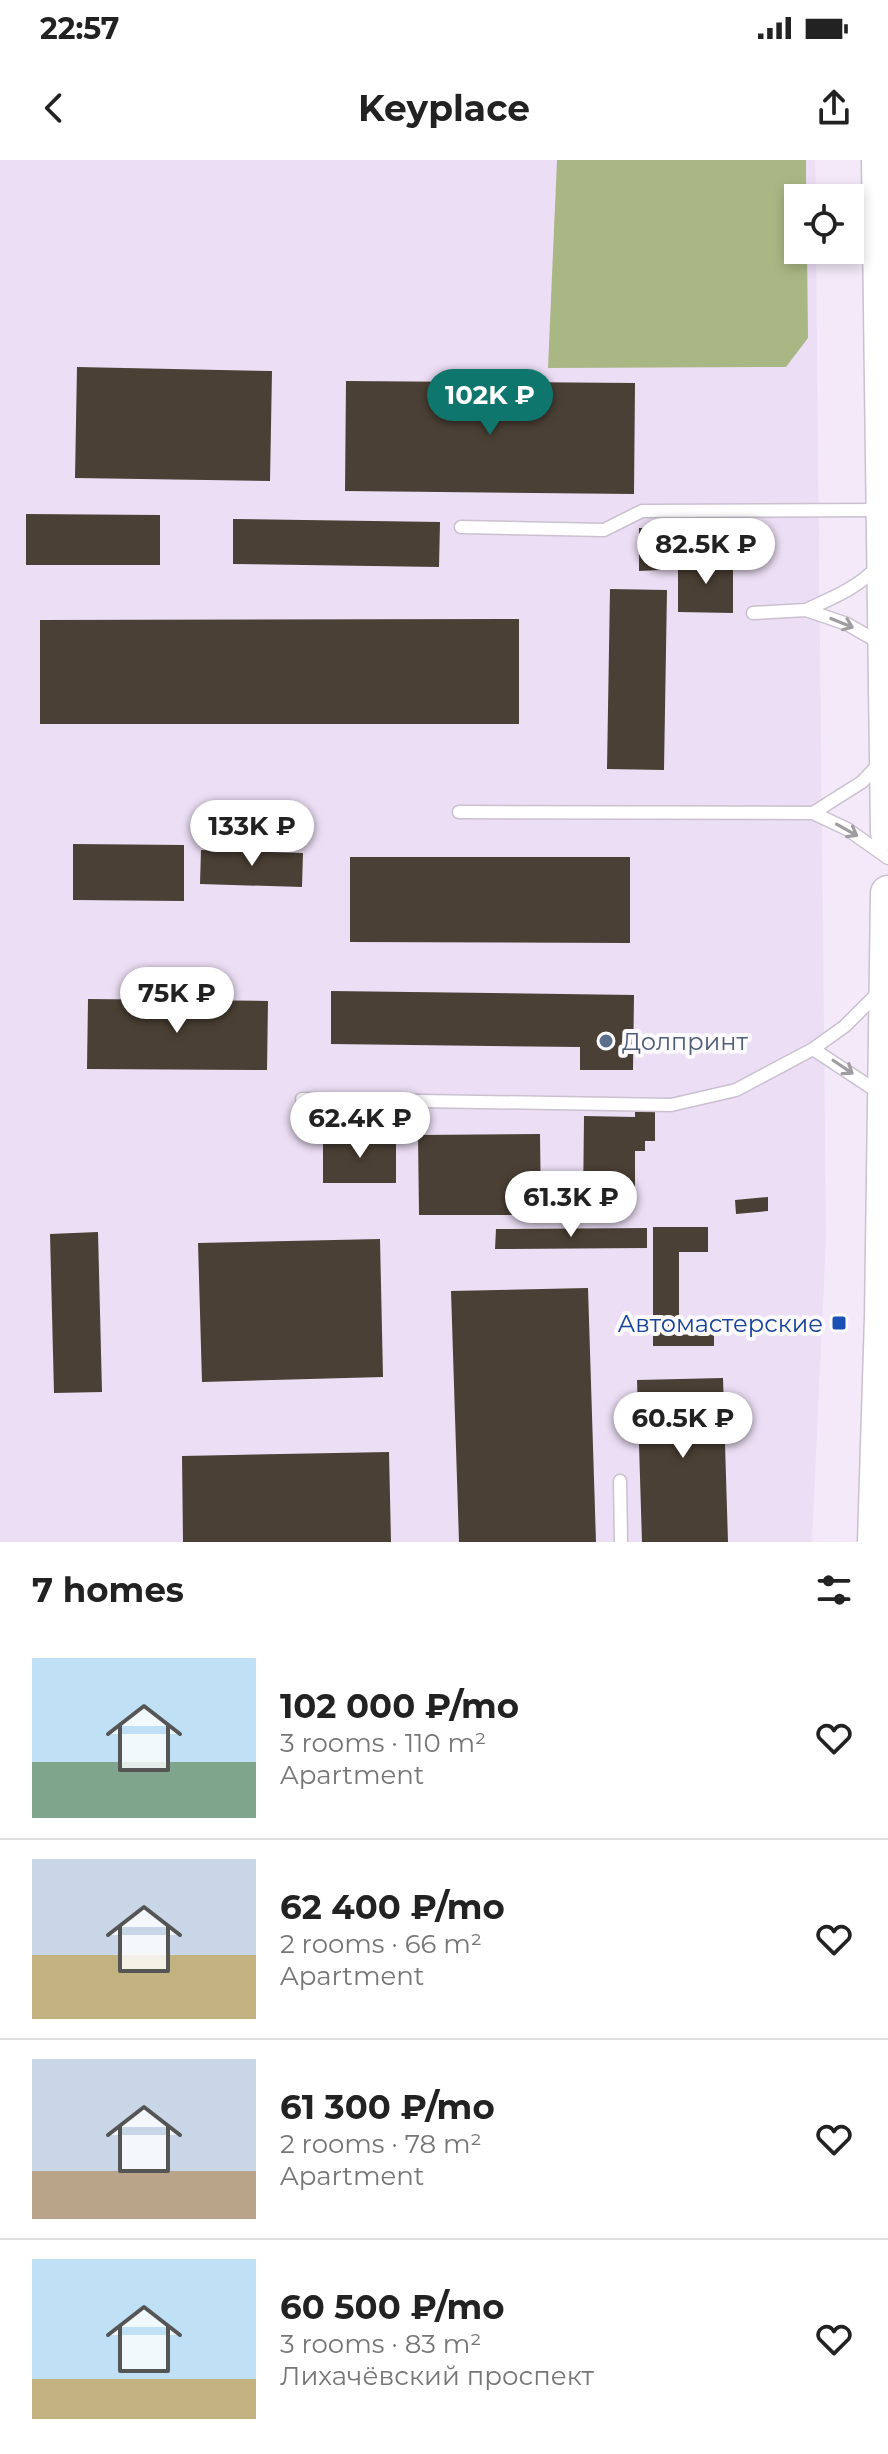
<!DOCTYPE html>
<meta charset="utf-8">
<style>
:root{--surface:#fff;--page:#f6f6f6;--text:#222;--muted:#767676;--line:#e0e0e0;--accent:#0f766e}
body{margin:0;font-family:Montserrat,sans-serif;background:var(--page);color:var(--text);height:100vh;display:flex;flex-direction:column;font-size:30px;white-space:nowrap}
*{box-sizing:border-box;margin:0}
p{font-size:26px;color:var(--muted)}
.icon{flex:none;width:44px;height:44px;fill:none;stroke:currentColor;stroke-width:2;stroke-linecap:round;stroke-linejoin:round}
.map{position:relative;height:1382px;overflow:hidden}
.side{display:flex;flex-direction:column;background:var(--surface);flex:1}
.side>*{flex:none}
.fabs{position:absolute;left:784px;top:24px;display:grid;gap:16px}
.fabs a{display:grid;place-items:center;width:80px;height:80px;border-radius:0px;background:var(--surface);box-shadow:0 4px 12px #0003;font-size:40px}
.price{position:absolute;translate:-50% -68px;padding:0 18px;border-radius:28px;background:#fff;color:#222;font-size:26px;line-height:52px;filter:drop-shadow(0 2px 4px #0008)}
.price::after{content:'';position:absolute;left:50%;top:48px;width:24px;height:18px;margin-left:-12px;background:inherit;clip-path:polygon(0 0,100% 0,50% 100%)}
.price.selected{background:var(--accent);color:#fff}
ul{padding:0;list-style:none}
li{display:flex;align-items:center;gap:24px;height:200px;padding:0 32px}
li+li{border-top:2px solid var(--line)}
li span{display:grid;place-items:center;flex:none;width:224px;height:160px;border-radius:0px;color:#555}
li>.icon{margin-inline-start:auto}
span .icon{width:96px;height:96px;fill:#fffc;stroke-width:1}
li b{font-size:34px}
h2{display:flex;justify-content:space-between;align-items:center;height:96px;padding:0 32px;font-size:34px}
.status{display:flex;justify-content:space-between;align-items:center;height:56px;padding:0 40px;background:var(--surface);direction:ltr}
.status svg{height:22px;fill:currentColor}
header{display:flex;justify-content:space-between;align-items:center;height:104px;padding:0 32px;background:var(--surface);font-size:36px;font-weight:700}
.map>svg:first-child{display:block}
</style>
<div class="status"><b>22:57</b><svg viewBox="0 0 49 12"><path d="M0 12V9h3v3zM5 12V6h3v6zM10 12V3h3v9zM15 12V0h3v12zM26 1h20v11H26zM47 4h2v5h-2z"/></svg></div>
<header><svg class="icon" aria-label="back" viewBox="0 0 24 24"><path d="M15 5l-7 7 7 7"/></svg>Keyplace<svg class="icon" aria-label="share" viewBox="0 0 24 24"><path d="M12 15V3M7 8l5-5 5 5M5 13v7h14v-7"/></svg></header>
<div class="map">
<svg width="888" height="1382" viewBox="0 0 888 1382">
<rect width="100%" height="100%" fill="#f3e9f9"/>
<path fill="#ecdef5" d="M0 0H815L816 38H798V90H816L826 1077 812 1382H0Z"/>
<path fill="#a9b785" d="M557 0H806V38H798V90H807L808 178 786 207 548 208Z"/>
<path fill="#4b4035" d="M77 207 272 211 270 321 75 318Z
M346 221 635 223 634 334 345 331Z
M26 354 160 355V405H26Z
M233 359 440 362 439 407 233 404Z
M639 368H659L660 410 639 411Z
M678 399 733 400V453L678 452Z
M610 429 667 430 664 610 607 609Z
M519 459V564H40V460Z
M73 684 184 685V741L73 740Z
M201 690 303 693 302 727 200 724Z
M350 697H630V783L350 782Z
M331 831 634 835 633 910H580V887L331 884Z
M88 839 268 841 267 910 87 909Z
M635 952H655V981H645V991H635V1045H583L584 956 635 957Z
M540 974 541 1055H419L418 975Z
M323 978H396V1023H323Z
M768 1037V1051L736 1054 735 1040Z
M653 1067H708V1092H679V1164H714V1186H653Z
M647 1068V1088L495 1089 496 1069Z
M98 1072 102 1232 54 1233 50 1074Z
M380 1079 383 1217 202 1222 198 1083Z
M588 1128 596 1382H459L451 1131Z
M723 1218 728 1382H642L637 1220Z
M389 1292 391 1382H183L182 1296Z"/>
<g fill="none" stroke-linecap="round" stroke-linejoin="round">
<g stroke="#cac0d0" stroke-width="15">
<path id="service" d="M461 367 604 370 642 351 881 350
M878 406C858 428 832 438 806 450L847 464 880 483
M753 453 806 450
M880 603 862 622 813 653 847 669 888 698
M459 652 813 653
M880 831 845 866 813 889 881 934
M302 939 671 945 736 930 813 889
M620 1321 621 1382"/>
</g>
<g stroke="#cac0d0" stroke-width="37">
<path id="secondary" d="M879 0 888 673
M875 1382 882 1157 888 733"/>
</g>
<use href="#service" stroke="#fff" stroke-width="12"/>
<use href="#secondary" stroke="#fff" stroke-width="34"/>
</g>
<defs><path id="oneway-shaft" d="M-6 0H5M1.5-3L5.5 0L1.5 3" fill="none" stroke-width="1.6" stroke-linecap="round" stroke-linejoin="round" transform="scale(2)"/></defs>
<g stroke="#9f9d9f">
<use href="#oneway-shaft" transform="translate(842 463) rotate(22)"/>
<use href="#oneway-shaft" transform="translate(847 670) rotate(29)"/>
<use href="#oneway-shaft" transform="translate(843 907) rotate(34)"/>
</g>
<circle fill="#5c6f8a" stroke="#fcfafd" stroke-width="3" cx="606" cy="881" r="8"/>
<rect fill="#1a4fb4" stroke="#fcfafd" stroke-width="3" x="831" y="1155" width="16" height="16" rx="4"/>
<g text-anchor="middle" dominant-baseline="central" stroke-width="8" stroke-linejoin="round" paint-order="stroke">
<g font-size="24" fill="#4e5e75" stroke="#fcfafd" text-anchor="start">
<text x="622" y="881">Долпринт</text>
</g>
<g font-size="24" fill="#164399" stroke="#fcfafd" text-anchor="end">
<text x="823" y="1163">Автомастерские</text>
</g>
</g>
</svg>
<div class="fabs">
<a><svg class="icon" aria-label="locate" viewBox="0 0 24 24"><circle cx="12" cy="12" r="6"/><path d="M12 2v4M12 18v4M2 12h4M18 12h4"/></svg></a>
</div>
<b class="price selected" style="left:490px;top:277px">102K ₽</b>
<b class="price" style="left:706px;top:426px">82.5K ₽</b>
<b class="price" style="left:252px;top:708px">133K ₽</b>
<b class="price" style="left:177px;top:875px">75K ₽</b>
<b class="price" style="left:360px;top:1000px">62.4K ₽</b>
<b class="price" style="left:571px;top:1079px">61.3K ₽</b>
<b class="price" style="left:683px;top:1300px">60.5K ₽</b>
</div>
<section class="side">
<h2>7 homes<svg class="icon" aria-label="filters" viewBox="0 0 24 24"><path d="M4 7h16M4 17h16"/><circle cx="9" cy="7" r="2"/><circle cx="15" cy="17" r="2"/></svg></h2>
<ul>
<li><span style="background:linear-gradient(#bfe0f5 65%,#7fa58c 0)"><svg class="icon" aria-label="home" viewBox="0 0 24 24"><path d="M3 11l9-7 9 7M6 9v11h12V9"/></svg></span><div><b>102 000 ₽/mo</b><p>3 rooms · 110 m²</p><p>Apartment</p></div><svg class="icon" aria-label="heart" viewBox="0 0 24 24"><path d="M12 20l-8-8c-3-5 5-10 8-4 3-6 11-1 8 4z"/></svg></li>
<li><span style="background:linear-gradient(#c9d6e8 60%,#c2b280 0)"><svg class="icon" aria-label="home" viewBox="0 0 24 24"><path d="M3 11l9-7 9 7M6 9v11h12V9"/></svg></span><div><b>62 400 ₽/mo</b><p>2 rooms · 66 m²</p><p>Apartment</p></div><svg class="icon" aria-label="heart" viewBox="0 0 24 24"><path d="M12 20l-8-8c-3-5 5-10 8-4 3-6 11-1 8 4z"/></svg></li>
<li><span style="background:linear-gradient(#c9d6e8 70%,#b9a48a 0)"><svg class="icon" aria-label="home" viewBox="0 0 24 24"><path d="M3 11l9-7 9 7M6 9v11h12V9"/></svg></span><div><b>61 300 ₽/mo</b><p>2 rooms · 78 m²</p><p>Apartment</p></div><svg class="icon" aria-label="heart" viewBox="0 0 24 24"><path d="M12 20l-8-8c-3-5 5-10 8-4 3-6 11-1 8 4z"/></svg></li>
<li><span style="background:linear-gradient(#bfe0f5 75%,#c2b280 0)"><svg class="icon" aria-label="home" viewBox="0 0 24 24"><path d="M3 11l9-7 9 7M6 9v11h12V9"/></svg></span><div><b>60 500 ₽/mo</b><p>3 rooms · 83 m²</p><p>Лихачёвский проспект</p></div><svg class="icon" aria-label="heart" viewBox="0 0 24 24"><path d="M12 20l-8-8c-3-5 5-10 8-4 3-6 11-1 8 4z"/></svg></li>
</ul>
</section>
